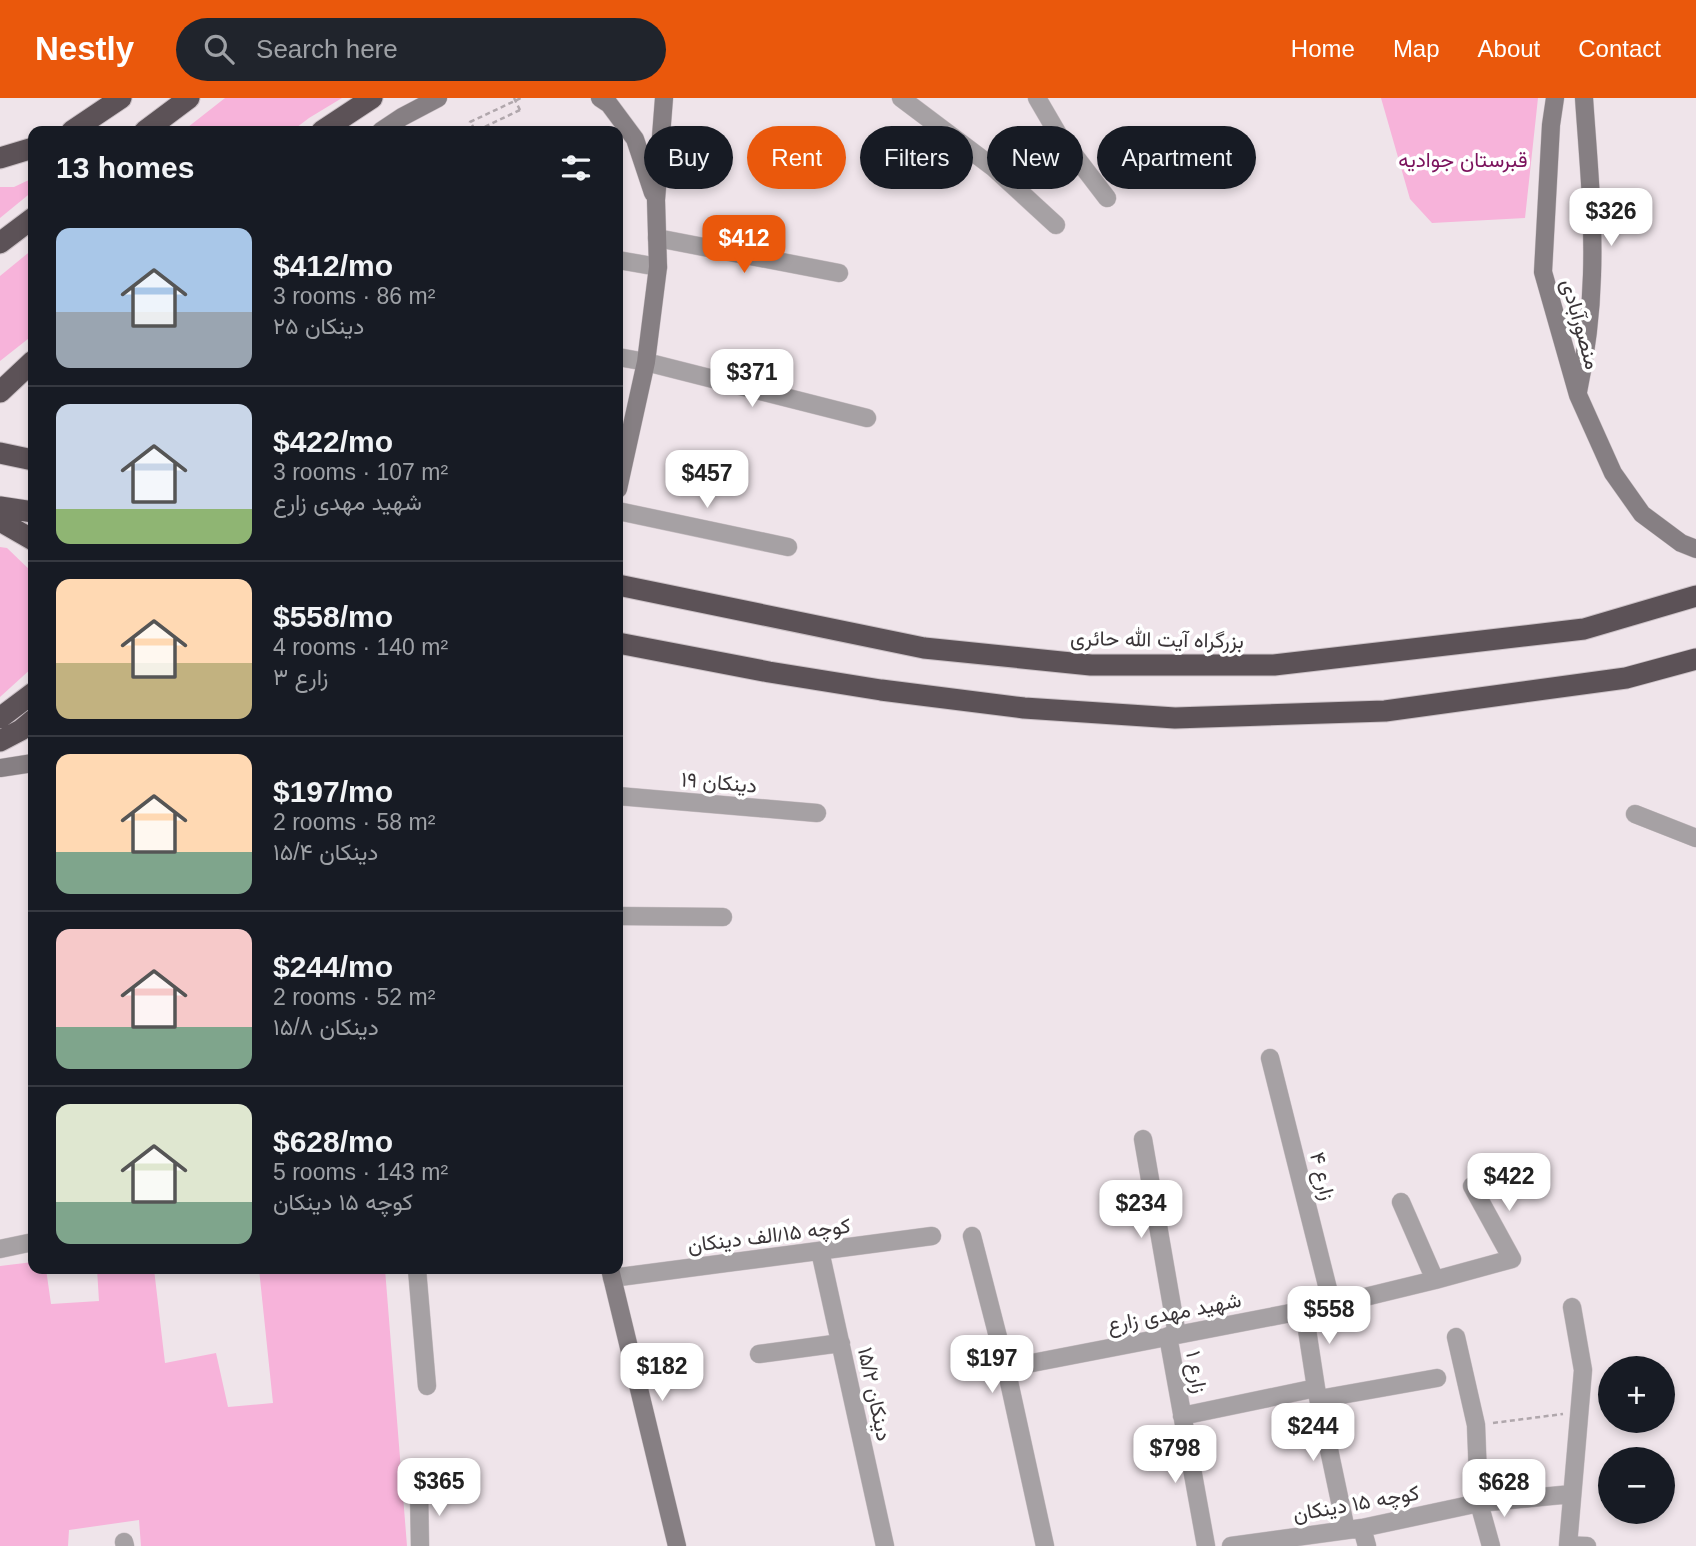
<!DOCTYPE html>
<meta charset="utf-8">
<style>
:root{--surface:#171b24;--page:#20242c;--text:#f1f3f6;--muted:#9ea1a6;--line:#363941;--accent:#ea580c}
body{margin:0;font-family:Arial,Vazirmatn,sans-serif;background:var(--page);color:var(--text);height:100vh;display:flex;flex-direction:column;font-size:26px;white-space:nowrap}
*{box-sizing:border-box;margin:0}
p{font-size:23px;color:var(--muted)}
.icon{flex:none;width:38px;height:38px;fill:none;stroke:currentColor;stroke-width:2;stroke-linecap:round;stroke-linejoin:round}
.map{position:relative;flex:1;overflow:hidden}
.drawer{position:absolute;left:28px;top:28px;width:595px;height:1148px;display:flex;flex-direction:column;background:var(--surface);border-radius:14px;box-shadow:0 4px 10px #0003}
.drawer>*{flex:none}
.guide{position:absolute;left:644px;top:28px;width:665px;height:63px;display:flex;gap:14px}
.tools{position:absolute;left:1598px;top:1258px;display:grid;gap:14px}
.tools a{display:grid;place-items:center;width:77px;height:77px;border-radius:50%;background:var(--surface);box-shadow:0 4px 10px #0003;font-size:35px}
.price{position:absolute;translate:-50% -60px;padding:0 16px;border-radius:14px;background:#fff;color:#222;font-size:23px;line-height:46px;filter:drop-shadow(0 2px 4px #0008)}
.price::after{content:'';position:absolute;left:50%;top:42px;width:21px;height:16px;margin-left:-10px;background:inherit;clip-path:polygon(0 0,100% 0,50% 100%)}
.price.current{background:var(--accent);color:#fff}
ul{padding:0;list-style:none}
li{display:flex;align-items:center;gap:21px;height:175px;padding:0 28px}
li+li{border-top:2px solid var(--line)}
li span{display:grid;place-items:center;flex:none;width:196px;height:140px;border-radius:14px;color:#555}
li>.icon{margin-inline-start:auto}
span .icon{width:84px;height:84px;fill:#fffc;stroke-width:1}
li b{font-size:30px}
h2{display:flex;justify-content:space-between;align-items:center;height:84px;padding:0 28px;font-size:30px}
.chip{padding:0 24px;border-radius:32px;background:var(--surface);box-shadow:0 4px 10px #0003;font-size:24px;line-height:63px}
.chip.current{background:var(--accent);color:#fff}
header{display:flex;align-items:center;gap:42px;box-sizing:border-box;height:98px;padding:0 35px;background:var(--accent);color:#fff}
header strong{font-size:33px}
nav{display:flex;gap:38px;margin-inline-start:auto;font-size:24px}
.search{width:490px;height:63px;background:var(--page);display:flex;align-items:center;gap:18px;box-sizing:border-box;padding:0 24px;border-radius:38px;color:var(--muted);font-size:26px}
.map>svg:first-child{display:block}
</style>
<header>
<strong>Nestly</strong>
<div class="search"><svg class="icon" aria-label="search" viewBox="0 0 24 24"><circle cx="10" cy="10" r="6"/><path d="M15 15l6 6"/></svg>Search here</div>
<nav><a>Home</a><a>Map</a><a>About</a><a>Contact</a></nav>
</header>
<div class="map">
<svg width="1696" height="1448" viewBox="0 0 1696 1448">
<rect width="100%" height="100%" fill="#efe4ea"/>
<path fill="#f7b3da" d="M225 0H342L309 20 292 33H183Z
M1381 0H1538L1525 120 1432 125 1410 101Z
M33 80V93L0 120V89H14Z
M33 151V237L0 263V178Z
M0 449 7 450 33 475V569L0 599Z
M33 1164V1171H46L51 1206 99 1203 97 1171H154L165 1265 216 1255 228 1309 273 1305 259 1171H385L407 1448H141L139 1422 69 1432 68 1448H0V1168Z"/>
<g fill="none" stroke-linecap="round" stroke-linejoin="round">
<g stroke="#cbc1c6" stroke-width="19">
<path id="street" d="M901 0 994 70 1056 127
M1037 0 1058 36 1107 100
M657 140 839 175
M618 162 658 169
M618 259 646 264 867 320
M618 413 788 449
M618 698 817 715
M1635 716 1696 740
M618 818 723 819
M1270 960 1332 1207
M1143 1041 1177 1237
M1401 1104 1435 1182
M972 1138 1006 1270 1045 1448
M0 1151 33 1144
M820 1153 885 1448
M417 1171 427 1288
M612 1180 932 1138
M1572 1209 1583 1272 1568 1447 1587 1448
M1304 1212 1316 1290 1346 1432
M1168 1238 1206 1448
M1456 1239 1476 1327 1479 1405 1491 1448
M759 1256 841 1245
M1006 1270 1332 1207 1435 1182 1512 1161 1472 1088
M1319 1301 1437 1280
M1182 1318 1316 1290
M419 1393 420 1448
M1362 1430 1367 1448
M124 1444 125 1448
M1231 1448 1362 1430 1479 1405 1572 1396"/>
</g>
<g stroke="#cbc1c6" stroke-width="19">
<path id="secondary" d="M600 0 609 6 635 41 653 95
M1555 0 1551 27 1543 174 1578 297 1613 375 1642 416 1681 445 1696 451
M381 33 402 19 438 0
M1578 294C1586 256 1591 215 1592 177 1594 118 1588 59 1584 0
M618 391 646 264 658 169 656 102 664 0
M0 670 33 665
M610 1171 677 1448"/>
</g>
<g stroke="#cbc1c6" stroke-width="23">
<path id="highway" d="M72 33 121 0
M145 33 189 0
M322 33 372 0
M0 60 33 50
M0 145 33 120
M0 294 33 263
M0 355 33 362
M0 409 33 414
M0 423 33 442
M618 487 924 550 1091 567H1274L1584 531 1696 498
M618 545 769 574 881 592 1024 610 1175 620 1385 613 1626 580 1696 561
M0 620 33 595
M0 643 21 632 33 622"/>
</g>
<path stroke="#b0a7ac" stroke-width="2.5" stroke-dasharray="5 3.5" stroke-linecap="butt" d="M520 12 476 33 470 24 521 0
M1493 1325 1563 1316"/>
<use href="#street" stroke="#a6a1a4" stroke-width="18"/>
<use href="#secondary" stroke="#867f83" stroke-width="18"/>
<use href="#highway" stroke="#5c5257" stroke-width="21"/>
<path stroke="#b0a7ac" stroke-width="2.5" stroke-dasharray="5 3.5" stroke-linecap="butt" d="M514 0 520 12"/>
</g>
<g text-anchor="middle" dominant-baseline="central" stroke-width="7" stroke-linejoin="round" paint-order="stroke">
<g font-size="21" fill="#7b125c" stroke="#fff">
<text x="1463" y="61">قبرستان جوادیه</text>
</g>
<g font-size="21" fill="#3a3538" stroke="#fff">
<text transform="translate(1581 226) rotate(74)">منصورآبادی</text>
<text transform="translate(1157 541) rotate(1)">بزرگراه آیت الله حائری</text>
<text transform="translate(719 684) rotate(5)">۱۹ دینکان</text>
<text transform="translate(1323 1078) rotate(76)">۴ زارع</text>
<text transform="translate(769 1137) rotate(-7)">کوچه ۱۵/الف دینکان</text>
<text transform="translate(1174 1214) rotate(-11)">شهید مهدی زارع</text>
<text transform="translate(1197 1274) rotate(80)">۱ زارع</text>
<text transform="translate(875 1296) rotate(78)">۱۵/۲ دینکان</text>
<text transform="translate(1356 1405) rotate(-10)">کوچه ۱۵ دینکان</text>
</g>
</g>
</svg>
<div class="tools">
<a>+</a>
<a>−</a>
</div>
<b class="price" style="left:1611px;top:150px">$326</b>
<b class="price current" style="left:744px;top:177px">$412</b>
<b class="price" style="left:752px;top:311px">$371</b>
<b class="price" style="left:707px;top:412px">$457</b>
<b class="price" style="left:1509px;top:1115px">$422</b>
<b class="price" style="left:1141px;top:1142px">$234</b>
<b class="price" style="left:1329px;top:1248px">$558</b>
<b class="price" style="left:992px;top:1297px">$197</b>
<b class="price" style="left:662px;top:1305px">$182</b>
<b class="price" style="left:1313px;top:1365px">$244</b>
<b class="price" style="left:1175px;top:1387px">$798</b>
<b class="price" style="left:439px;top:1420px">$365</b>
<b class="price" style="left:1504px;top:1421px">$628</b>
<div class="guide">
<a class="chip">Buy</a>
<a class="chip current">Rent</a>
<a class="chip">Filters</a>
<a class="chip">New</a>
<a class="chip">Apartment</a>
</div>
<section class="drawer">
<h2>13 homes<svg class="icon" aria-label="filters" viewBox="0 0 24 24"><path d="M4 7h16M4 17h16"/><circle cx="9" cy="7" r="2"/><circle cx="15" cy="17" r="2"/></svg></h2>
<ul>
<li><span style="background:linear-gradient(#a9c7e8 60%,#9aa5b1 0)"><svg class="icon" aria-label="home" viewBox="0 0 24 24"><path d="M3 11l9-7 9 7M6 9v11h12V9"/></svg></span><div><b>$412/mo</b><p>3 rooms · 86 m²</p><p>۲۵ دینکان</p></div></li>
<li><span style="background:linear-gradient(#c9d6e8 75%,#8fb573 0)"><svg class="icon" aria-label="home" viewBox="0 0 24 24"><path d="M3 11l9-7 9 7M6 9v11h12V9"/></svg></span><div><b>$422/mo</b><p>3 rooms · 107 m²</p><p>شهید مهدی زارع</p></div></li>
<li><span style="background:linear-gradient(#ffd9b3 60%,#c2b280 0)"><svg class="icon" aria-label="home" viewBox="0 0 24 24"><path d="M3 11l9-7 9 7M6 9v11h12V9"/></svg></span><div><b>$558/mo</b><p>4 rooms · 140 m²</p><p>۳ زارع</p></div></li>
<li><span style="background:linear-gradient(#ffd9b3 70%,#7fa58c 0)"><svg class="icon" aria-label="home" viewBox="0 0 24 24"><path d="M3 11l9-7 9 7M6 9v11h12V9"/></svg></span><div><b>$197/mo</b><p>2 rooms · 58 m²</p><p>۱۵/۴ دینکان</p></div></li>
<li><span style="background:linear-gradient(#f6c9c9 70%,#7fa58c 0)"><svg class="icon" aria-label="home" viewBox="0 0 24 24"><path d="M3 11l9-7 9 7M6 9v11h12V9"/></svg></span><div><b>$244/mo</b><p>2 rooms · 52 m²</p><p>۱۵/۸ دینکان</p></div></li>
<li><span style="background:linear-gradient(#dfe7d0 70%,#7fa58c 0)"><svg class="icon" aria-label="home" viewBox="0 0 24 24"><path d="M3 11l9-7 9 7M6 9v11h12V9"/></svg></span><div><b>$628/mo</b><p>5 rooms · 143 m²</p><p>کوچه ۱۵ دینکان</p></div></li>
</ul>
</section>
</div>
